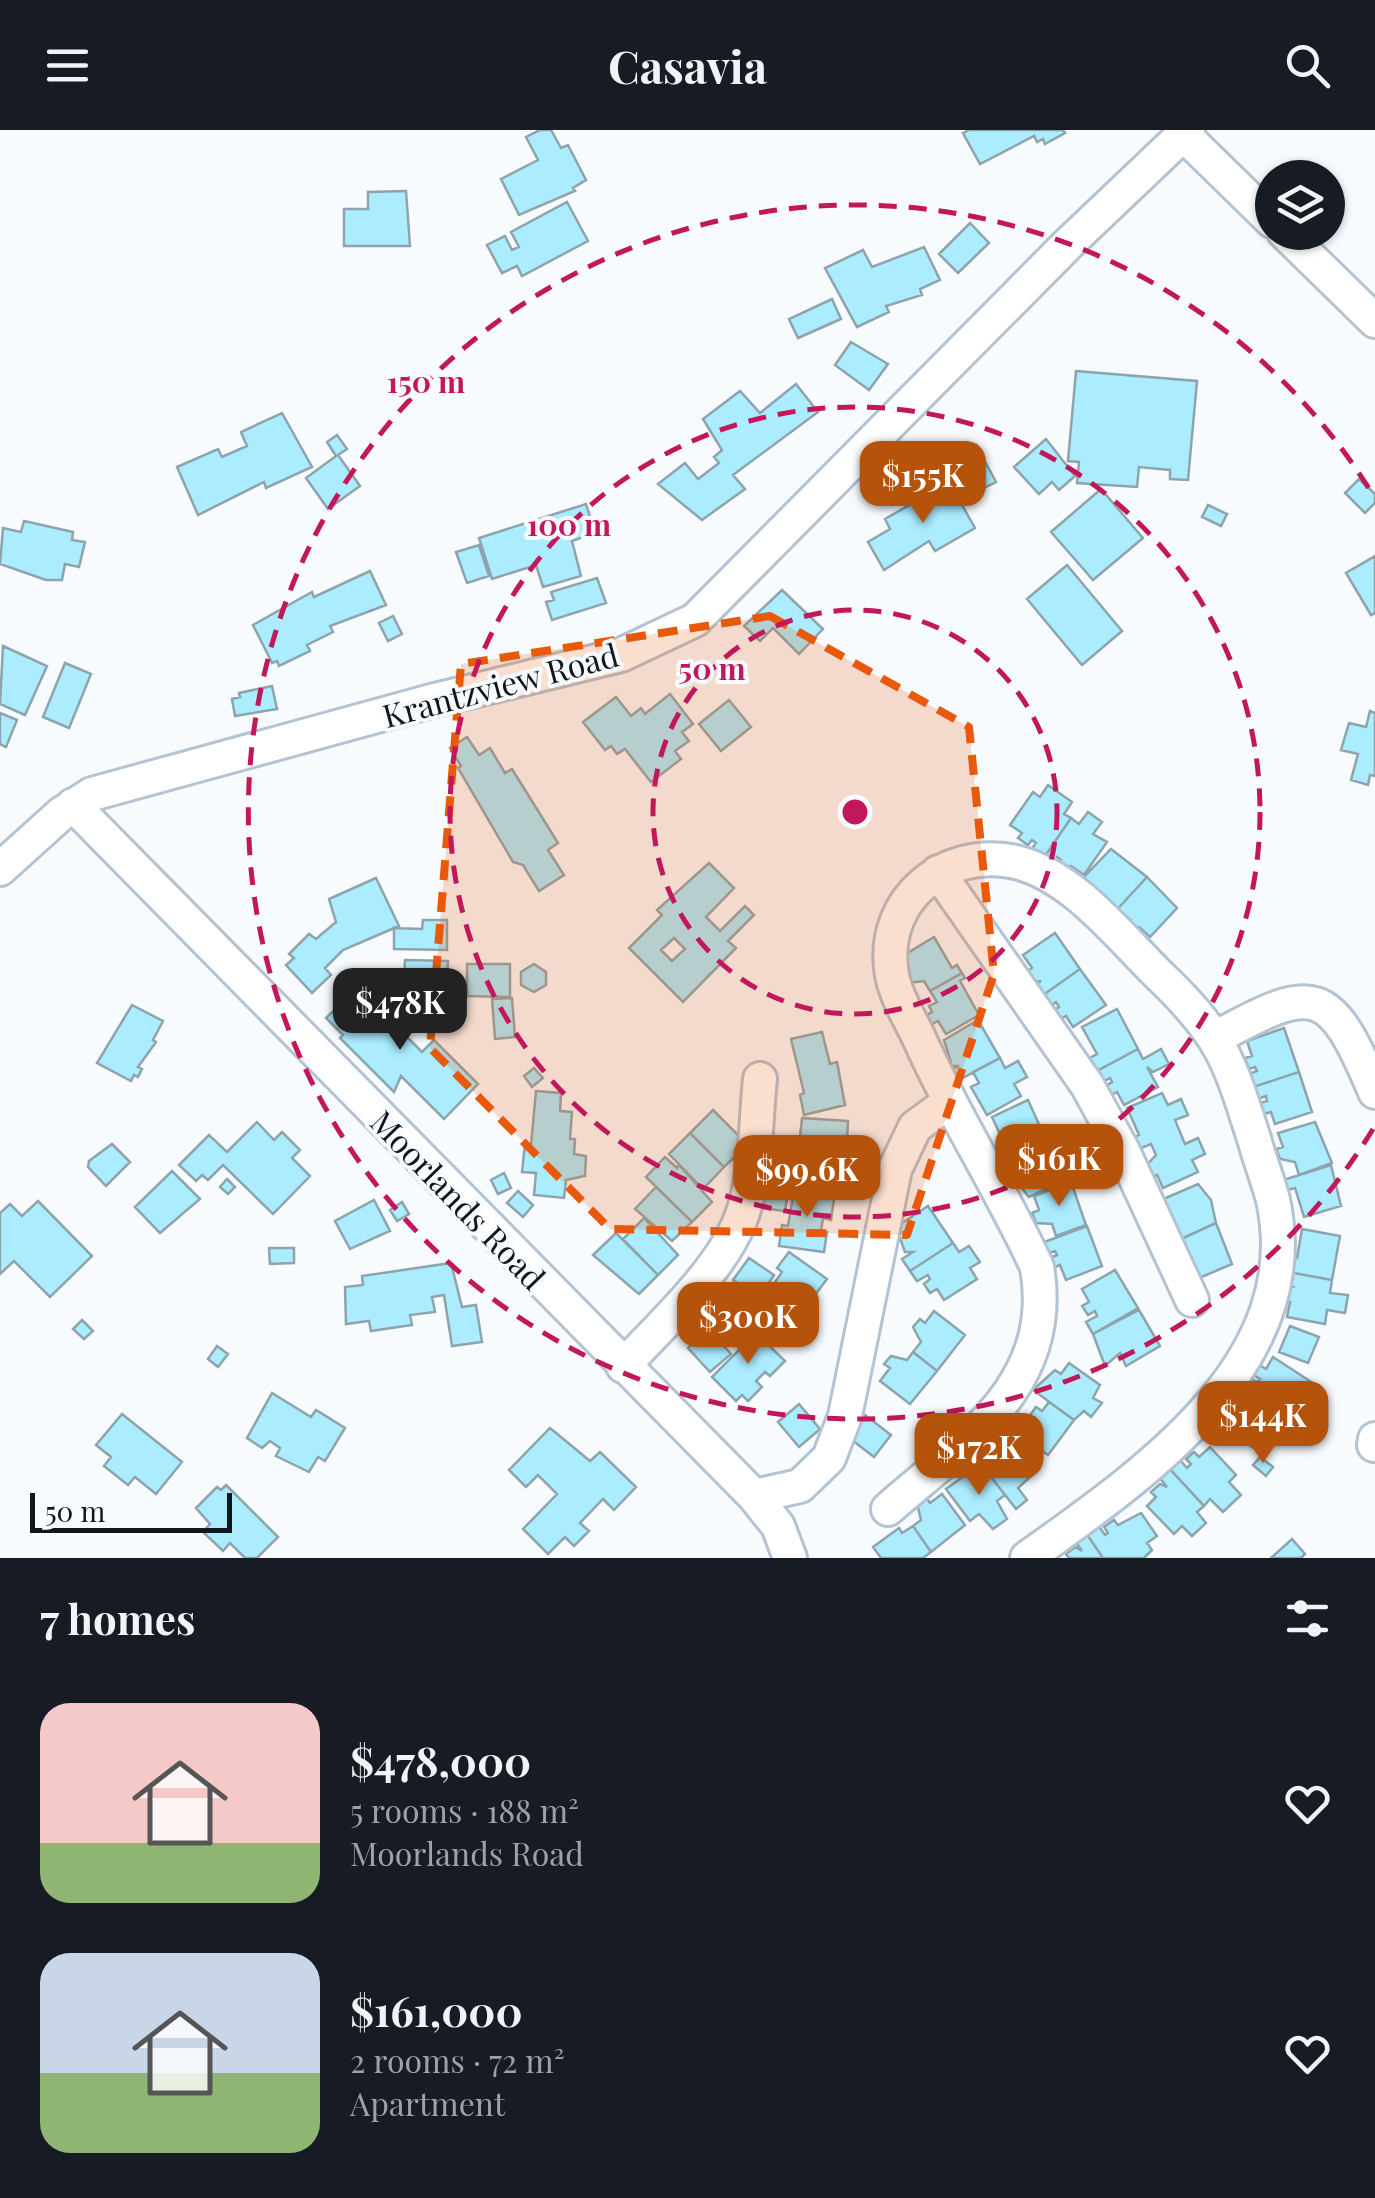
<!DOCTYPE html>
<meta charset="utf-8">
<style>
:root{--surface:#171b24;--page:#20242c;--text:#f1f3f6;--muted:#9ea1a6;--accent:#b45309}
body{margin:0;font-family:"Playfair Display",serif;background:var(--page);color:var(--text);height:100vh;display:flex;flex-direction:column;font-size:38px;white-space:nowrap}
*{box-sizing:border-box;margin:0}
p{font-size:32px;color:var(--muted)}
.icon{flex:none;width:55px;height:55px;fill:none;stroke:currentColor;stroke-width:2;stroke-linecap:round;stroke-linejoin:round}
.map{position:relative;height:1428px;overflow:hidden}
.panel{display:flex;flex-direction:column;background:var(--surface);flex:1}
.panel>*{flex:none}
.buttons{position:absolute;left:1255px;top:30px;display:grid;gap:20px}
.buttons a{display:grid;place-items:center;width:90px;height:90px;border-radius:50%;background:var(--surface);box-shadow:0 2px 8px #0004;font-size:50px}
.scale{position:absolute;left:30px;bottom:25px;width:202px;box-sizing:border-box;padding-left:10px;border:5px solid #11171c;border-top:0;font-size:28px;line-height:35px;white-space:nowrap;color:#11171c;-webkit-text-stroke:8px #f7fbfe;paint-order:stroke}
.price{position:absolute;translate:-50% -85px;padding:0 22px;border-radius:20px;background:var(--accent);color:#fff;font-size:32px;line-height:65px;filter:drop-shadow(0 2px 5px #0008)}
.price::after{content:'';position:absolute;left:50%;top:60px;width:30px;height:22px;margin-left:-15px;background:inherit;clip-path:polygon(0 0,100% 0,50% 100%)}
.price.selected{background:#222;color:#fff}
ul{padding:0;list-style:none}
li{display:flex;align-items:center;gap:30px;height:250px;padding:0 40px}
li span{display:grid;place-items:center;flex:none;width:280px;height:200px;border-radius:30px;color:#555}
li>.icon{margin-inline-start:auto}
span .icon{width:120px;height:120px;fill:#fffc;stroke-width:1}
li b{font-size:42px}
h2{display:flex;justify-content:space-between;align-items:center;height:120px;padding:0 40px;font-size:42px}
header{display:flex;justify-content:space-between;align-items:center;height:130px;padding:0 40px;background:var(--surface);font-size:45px;font-weight:700}
.map>svg:first-child{display:block}
</style>
<header><svg class="icon" aria-label="menu" viewBox="0 0 24 24"><path d="M4 6h16M4 12h16M4 18h16"/></svg>Casavia<svg class="icon" aria-label="search" viewBox="0 0 24 24"><circle cx="10" cy="10" r="6"/><path d="M15 15l6 6"/></svg></header>
<div class="map">
<svg width="1375" height="1428" viewBox="0 0 1375 1428">
<rect width="100%" height="100%" fill="#f7fbfe"/>
<path fill="#acecff" stroke="#8da4ac" stroke-width="2.5" fill-rule="evenodd" d="M540 0H551L561 18 568 15 586 50 573 58 575 61 519 85 501 49 538 30 526 7Z
M969 0H1063L1065 3 1045 14 1043 9 1037 12 1034 6 980 34 963 3Z
M406 61 410 116H344V79H368V62Z
M567 72 588 111 522 146 517 136 502 143 487 115 505 106 512 120 519 117 511 102Z
M970 93 989 113 958 143 939 124Z
M924 117 940 150 920 159 922 165 886 176 889 182 857 197 825 138 863 120 872 137Z
M832 169 841 189 798 208 789 189Z
M851 212 888 234 869 260 835 235Z
M1076 241 1197 251 1188 350 1170 349V340L1139 337 1137 357 1077 353 1079 332 1068 331Z
M796 254 818 282 733 345 745 359 702 390 658 354 685 333 698 349 719 333 714 327 722 320 703 289 740 261 760 283Z
M282 283 312 337 266 358 264 352 198 385 177 337 218 319 222 327 247 316 241 302Z
M337 305 347 319 338 325 360 356 328 379 306 348 336 326 327 312Z
M1046 309 1075 346 1059 360 1052 352 1039 364 1014 337Z
M976 315 996 352 974 363 954 326Z
M1359 349 1375 364V373L1365 383 1345 363Z
M949 352 975 398 935 421 929 411 884 440 868 412 890 399 885 389Z
M1101 359 1143 408 1093 450 1051 402Z
M586 374 595 403 572 411 581 446 543 457 536 435 492 449 479 408Z
M1208 375 1227 384 1221 396 1202 387Z
M24 391 73 402 72 410 85 412 79 437 65 434 62 450H46L0 434 3 398 21 402Z
M479 415 489 446 467 453 456 422Z
M1375 426V483L1371 485 1346 443Z
M1067 435 1122 501 1082 535 1027 469Z
M370 441 386 475 330 496 333 502 307 515 310 521 279 536 277 531 272 533 253 495 312 462 314 467Z
M597 448 606 473 552 490 546 472 554 470 551 462Z
M782 460 823 499 799 524 773 498 760 511 744 496Z
M393 486 402 504 388 511 379 493Z
M3 516 47 536 25 585 0 574Z
M65 533 91 544 69 598 43 587Z
M272 556 277 579 235 586 232 569 240 567 239 563Z
M670 564 693 594 682 602 689 611 675 621 681 629 651 652 625 619 617 624 611 616 605 620 583 592 616 567 631 586 641 578 645 584Z
M729 570 751 597 721 621 699 594Z
M1370 581 1375 583V646L1370 645 1368 655 1351 650 1358 624 1341 620 1349 593 1366 597Z
M0 583 17 590 6 617 0 614Z
M467 607 479 625 490 618 505 643 512 639 558 713 548 720 564 745 539 761 523 735 513 732 458 638 461 636 450 618Z
M1048 655 1072 672 1064 684 1071 688 1043 729 1031 720 1036 713 1032 710 1028 715 1018 708 1022 703 1010 695 1033 662 1040 667Z
M1088 682 1102 692 1093 704 1107 712 1084 745 1071 736 1066 742 1057 736 1061 730 1057 727 1051 735 1043 729 1071 688 1079 694Z
M1111 719 1147 747 1112 785 1101 775 1107 768 1104 765 1100 770 1084 747Z
M709 733 734 758 706 787 720 801 745 776 754 785 728 811 736 818 683 872 629 818 662 785 657 780ZM674 808 685 819 672 831 661 820Z
M1147 747 1177 778 1150 807 1139 797 1134 802 1127 795 1131 790 1127 787 1121 794 1112 785Z
M376 748 399 796 343 820 325 838 331 845 312 863 286 835 294 828 289 824 309 804 316 809 336 792 329 769Z
M423 790H447V820L394 819V798L422 799Z
M1055 803 1080 839 1039 868 1032 857 1041 851 1033 852 1026 842 1032 838 1023 825Z
M934 807 952 838 957 835 962 843 930 861 924 851 908 853 902 843 909 839 901 827Z
M405 830 448 831 447 850 404 848Z
M467 834H510V867L467 866Z
M534 834 546 842V855L534 862 521 855V842Z
M1080 839 1106 875 1073 897 1066 886 1059 890 1053 881 1059 877 1056 872 1047 879 1039 868Z
M962 843 965 848 960 851 979 885 946 904 938 891 932 894 927 885 932 882 929 876 937 872 930 861Z
M357 858 375 875 384 866 402 884 393 893 422 922 434 910 478 954 444 989 401 946 394 962 340 908 343 905 326 888Z
M512 868 515 907 495 909 492 869Z
M132 875 163 891 153 910 156 912 138 937 142 939 138 947 134 945 131 951 97 933Z
M1117 879 1138 919 1093 943 1086 930 1097 924 1082 897Z
M978 890 1000 928 957 951 951 940 959 936H952L944 910Z
M1284 898 1299 942 1250 958 1246 945 1257 941 1255 937 1249 939 1245 928 1252 926 1247 911Z
M822 902 830 934 837 932 845 975 804 985 800 965 804 963 791 909Z
M1138 919 1143 929 1161 919 1169 934 1153 942 1147 937 1158 957 1124 975 1117 962 1111 965 1106 956 1112 952 1110 948 1099 954 1093 943Z
M1000 928 1005 938 1018 931 1027 947 1014 954 1021 966 987 985 971 957 979 953 973 942Z
M534 938 543 948 532 957 524 946Z
M1299 942 1312 982 1275 994 1271 982 1264 984 1260 973 1267 971 1266 966 1255 970 1250 958Z
M536 961 561 963 560 981 572 982 570 1009H575L574 1024 586 1026 585 1046 566 1050 564 1068 534 1065 536 1043 522 1042 525 1014 531 1015Z
M1162 963 1168 975 1181 969 1188 985 1175 990 1185 1014 1198 1008 1205 1024 1192 1030 1198 1042 1163 1058 1157 1045 1150 1048 1145 1037 1156 1025 1151 1014 1134 1021 1129 1010 1139 1005 1127 978Z
M1028 970 1046 1010 1017 1024 1011 1011 1005 1015 992 987Z
M713 980 741 1008 737 1011 744 1018 724 1037 690 1003Z
M802 988 848 991 845 1045 836 1044 835 1051 803 1049 806 1007H800Z
M257 992 274 1010 282 1002 300 1020 292 1028 310 1046 273 1084 223 1035 208 1050 202 1045 196 1051 179 1035 209 1005 227 1022Z
M1315 992 1332 1033 1299 1045 1295 1032 1280 1029 1276 1019 1283 1017 1278 1003Z
M690 1003 724 1037 703 1059 669 1024Z
M1047 1011 1052 1020 1065 1014 1073 1031 1059 1037 1065 1050 1029 1067 1001 1033Z
M112 1014 130 1032 106 1056 88 1037 89 1031Z
M769 1016 800 1019 798 1046 767 1043Z
M665 1027 677 1038 679 1035 712 1072 692 1092 646 1047Z
M1331 1035 1341 1076 1304 1087 1295 1058 1283 1061 1280 1051Z
M172 1041 200 1069 160 1103 135 1077Z
M504 1043 511 1058 498 1064 491 1050Z
M227 1049 235 1057 228 1064 220 1057Z
M759 1050 789 1055 785 1081 755 1077Z
M1071 1052 1086 1095 1056 1106 1052 1094 1036 1093 1032 1083 1039 1080 1034 1066Z
M1198 1054 1211 1070 1216 1093 1170 1114 1161 1070Z
M795 1055 827 1060 826 1068 834 1069 831 1090 823 1088 821 1101 827 1102 824 1122 779 1116 782 1095 788 1096Z
M656 1057 692 1092 672 1111 635 1079Z
M518 1061 533 1075 523 1087 507 1073Z
M374 1070 390 1101 350 1119 335 1091Z
M38 1071 92 1126 50 1167 14 1131 0 1144V1083L10 1074 22 1086Z
M402 1072 409 1084 397 1091 390 1080Z
M928 1076 953 1113 910 1141 902 1129 913 1122H905L896 1097Z
M644 1088 678 1125 658 1145 623 1109Z
M1216 1093 1232 1134 1197 1149 1170 1114Z
M1087 1096 1102 1136 1066 1150 1060 1135 1053 1138 1050 1128 1057 1125 1055 1121 1044 1125 1039 1114Z
M1302 1099 1340 1106 1332 1150 1283 1141 1285 1126 1297 1128Z
M616 1103 658 1145 639 1164 593 1125Z
M953 1113 959 1122 969 1116 980 1132 970 1138 977 1149 944 1170 937 1159 930 1163 924 1154 930 1149 928 1145 917 1151 910 1141Z
M269 1118H294V1133L270 1134Z
M789 1122 827 1149 815 1165 810 1161 802 1172 809 1177 798 1194 794 1191 789 1197 759 1175 782 1142 777 1138Z
M749 1128 774 1145 759 1168 733 1150Z
M451 1133 462 1177 476 1175 482 1212 452 1216 444 1165 432 1167 435 1182 410 1185 412 1195 371 1201 369 1191 346 1194 345 1157 363 1155 362 1146Z
M1115 1140 1138 1178 1093 1204 1086 1192 1097 1186 1095 1181 1088 1185 1082 1176 1089 1172 1082 1159Z
M1283 1141 1332 1150 1330 1163 1348 1165 1345 1183 1327 1180 1325 1194 1287 1187 1290 1172 1284 1171 1285 1160 1292 1157 1280 1155Z
M1139 1180 1160 1216 1126 1236 1120 1223 1105 1236 1093 1204Z
M934 1181 965 1205 937 1241 913 1222 921 1212 913 1197 920 1189 925 1193Z
M82 1190 93 1201 84 1209 73 1199Z
M1290 1196 1319 1207 1308 1233 1279 1222Z
M751 1198 785 1231 770 1246 765 1242 756 1251 762 1257 748 1271 742 1265 736 1271 712 1247 741 1218 736 1214Z
M708 1199 731 1224 710 1242 688 1218Z
M217 1216 228 1224 218 1237 208 1229Z
M913 1222 937 1241 910 1274 880 1251 890 1238 884 1234 891 1226 907 1230Z
M1273 1227 1316 1255 1304 1273 1294 1267 1284 1284 1240 1256 1247 1246 1257 1252 1260 1249 1252 1244 1258 1234 1266 1239Z
M1069 1233 1100 1255 1093 1268 1102 1273 1091 1287 1084 1281 1074 1290 1033 1260 1055 1240 1061 1244Z
M1240 1256 1284 1284 1259 1321 1227 1301 1235 1289 1226 1283 1232 1274 1240 1280 1244 1275 1233 1268Z
M272 1263 311 1287 316 1280 345 1298 325 1331 318 1327 309 1342 276 1326 280 1318 270 1311 262 1318 247 1308Z
M1049 1272 1074 1290 1048 1325 1017 1303 1036 1277 1042 1281Z
M799 1274 820 1299 799 1317 778 1292Z
M122 1284 182 1332 156 1364 135 1347 128 1355 104 1336 111 1327 96 1315Z
M865 1285 891 1305 874 1327 848 1307Z
M550 1298 590 1331 600 1322 636 1357 614 1380 603 1369 580 1393 589 1401 574 1416 565 1407 548 1424 523 1399 557 1364 538 1345 526 1357 509 1340Z
M1015 1307 1039 1339 1018 1358 1027 1370 1016 1379 974 1325 985 1317 991 1326 995 1322 991 1317 999 1311 1003 1316Z
M1210 1317 1236 1345 1229 1352 1241 1365 1223 1382 1210 1369 1204 1376 1169 1338 1179 1329 1187 1338 1191 1334 1186 1329 1194 1322 1199 1327Z
M1260 1327 1273 1337 1266 1346 1253 1335Z
M1169 1338 1204 1376 1197 1382 1206 1393 1192 1406 1182 1396 1174 1404 1147 1376 1156 1367 1151 1362 1160 1354 1167 1357 1159 1347Z
M985 1339 1005 1365 997 1371 1007 1389 993 1399 979 1384 970 1391 946 1359 971 1341 975 1346Z
M226 1355 278 1407 257 1428H245L230 1413 223 1421 203 1402 210 1394 196 1378 217 1357 221 1360Z
M942 1364 965 1395 931 1422 913 1396 921 1390 917 1373 926 1367 930 1373Z
M1141 1383 1157 1406 1147 1413 1152 1420 1144 1428H1103L1086 1403 1098 1395 1105 1405 1108 1403 1104 1397 1114 1390 1118 1395Z
M913 1396 931 1422 923 1428H881L873 1417 899 1398 902 1403Z
M1086 1403 1103 1428H1069L1066 1424 1075 1417 1082 1421 1075 1411Z
M1292 1409 1305 1424 1301 1428H1271Z"/>
<g fill="none" stroke-linecap="round" stroke-linejoin="round">
<g stroke="#b3c3d3" stroke-width="38">
<path id="minor" d="M1184 5 1272 91
M1284 102 1375 191
M73 675 754 1366 778 1396 790 1428
M0 739 61 684 92 664 435 570 621 525 695 490 1067 115 1188 0
M938 742 1087 955 1123 1021 1192 1170
M1217 907C1315 853 1330 855 1375 962
M623 1236C660 1197 718 1143 739 1093 757 1051 755 995 760 949
M1374 1315 1375 1309
M754 1366 800 1356 829 1328 845 1286 895 1039 915 997 948 973
M888 1379C966 1311 1057 1254 1037 1137 1001 1059 954 987 919 908 909 887 893 862 891 838 883 769 944 719 1011 731 1070 742 1118 805 1159 845 1223 906 1229 930 1255 1012 1260 1031 1268 1050 1273 1070 1309 1234 1141 1346 1027 1428"/>
</g>
<use href="#minor" stroke="#fff" stroke-width="32"/>
</g>
<path fill="#e8590c" fill-opacity="0.2" stroke="#e8590c" stroke-width="8" stroke-dasharray="20 12" stroke-linejoin="round" d="M770 486 969 597 994 844 907 1105 610 1099 430 918 461 534Z"/>
<g fill="none" stroke="#c2185b" stroke-width="5" stroke-dasharray="18 12">
<circle cx="855" cy="682" r="202"/>
<circle cx="855" cy="682" r="405"/>
<path d="M1373 999A607 607 0 1 1 1373 365"/>
</g>
<g text-anchor="middle" dominant-baseline="central" stroke-width="8" stroke-linejoin="round" paint-order="stroke">
<g font-size="32" fill="#11171c" stroke="#f7fbfe">
<text transform="translate(500 554) rotate(-15)">Krantzview Road</text>
<text transform="translate(459 1069) rotate(46)">Moorlands Road</text>
</g>
</g>
<circle cx="855" cy="682" r="15" fill="#c2185b" stroke="#f7fbfe" stroke-width="5"/>
<g font-size="30" text-anchor="middle" font-weight="bold" fill="#c2185b" stroke="#f7fbfe" stroke-width="8" stroke-linejoin="round" paint-order="stroke">
<text x="426" y="263">150 m</text>
<text x="569" y="406">100 m</text>
<text x="712" y="550">50 m</text>
</g>
</svg>
<div class="buttons">
<a><svg class="icon" aria-label="layers" viewBox="0 0 24 24"><path d="M12 4l9 5-9 5-9-5zM3 14l9 5 9-5"/></svg></a>
</div>
<div class="scale">50 m</div>
<b class="price" style="left:923px;top:396px">$155K</b>
<b class="price selected" style="left:400px;top:923px">$478K</b>
<b class="price" style="left:1059px;top:1079px">$161K</b>
<b class="price" style="left:807px;top:1090px">$99.6K</b>
<b class="price" style="left:748px;top:1237px">$300K</b>
<b class="price" style="left:1263px;top:1336px">$144K</b>
<b class="price" style="left:979px;top:1368px">$172K</b>
</div>
<section class="panel">
<h2>7 homes<svg class="icon" aria-label="filters" viewBox="0 0 24 24"><path d="M4 7h16M4 17h16"/><circle cx="9" cy="7" r="2"/><circle cx="15" cy="17" r="2"/></svg></h2>
<ul>
<li><span style="background:linear-gradient(#f6c9c9 70%,#8fb573 0)"><svg class="icon" aria-label="home" viewBox="0 0 24 24"><path d="M3 11l9-7 9 7M6 9v11h12V9"/></svg></span><div><b>$478,000</b><p>5 rooms · 188 m²</p><p>Moorlands Road</p></div><svg class="icon" aria-label="heart" viewBox="0 0 24 24"><path d="M12 20l-8-8c-3-5 5-10 8-4 3-6 11-1 8 4z"/></svg></li>
<li><span style="background:linear-gradient(#c9d6e8 60%,#8fb573 0)"><svg class="icon" aria-label="home" viewBox="0 0 24 24"><path d="M3 11l9-7 9 7M6 9v11h12V9"/></svg></span><div><b>$161,000</b><p>2 rooms · 72 m²</p><p>Apartment</p></div><svg class="icon" aria-label="heart" viewBox="0 0 24 24"><path d="M12 20l-8-8c-3-5 5-10 8-4 3-6 11-1 8 4z"/></svg></li>
</ul>
</section>
